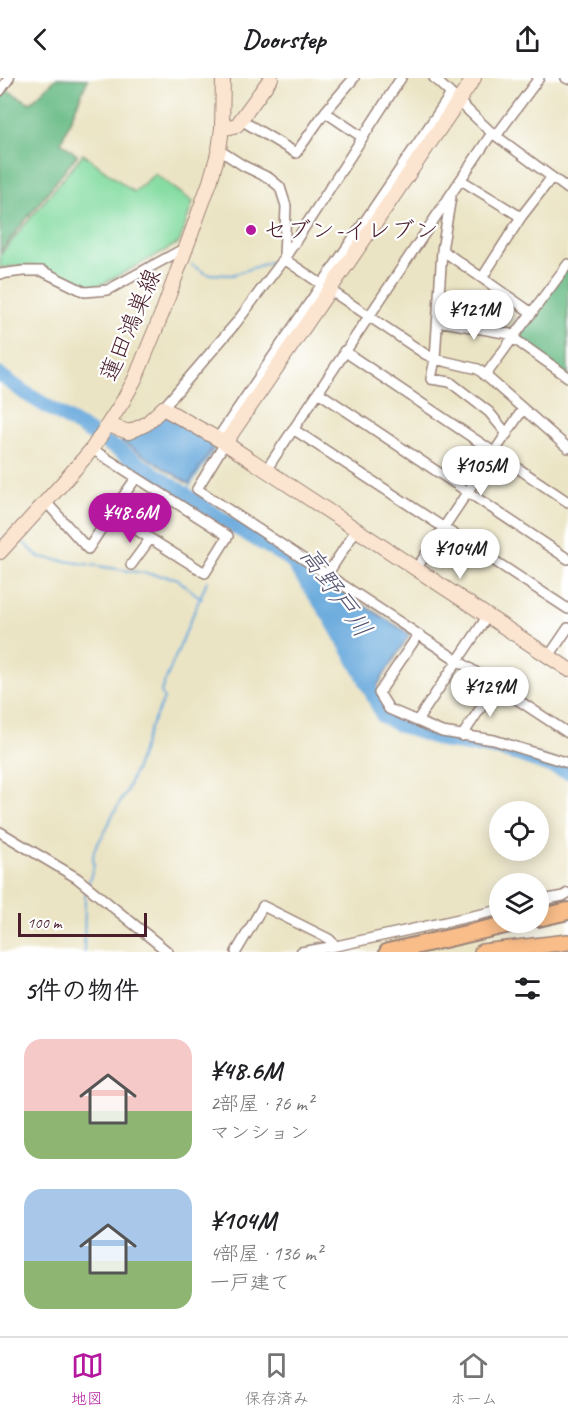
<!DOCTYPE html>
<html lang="ja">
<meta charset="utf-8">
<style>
:root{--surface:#fff;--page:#f2f2f2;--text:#202124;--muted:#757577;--line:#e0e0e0;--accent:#b5179e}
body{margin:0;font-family:Caveat,"Klee One",sans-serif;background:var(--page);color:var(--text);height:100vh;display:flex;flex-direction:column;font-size:22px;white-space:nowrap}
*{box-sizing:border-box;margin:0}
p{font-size:20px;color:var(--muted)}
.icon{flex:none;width:33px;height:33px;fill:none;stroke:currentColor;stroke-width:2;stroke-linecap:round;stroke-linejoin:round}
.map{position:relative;height:874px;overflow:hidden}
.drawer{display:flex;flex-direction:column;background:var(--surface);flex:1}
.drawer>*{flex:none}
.controls{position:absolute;left:489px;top:723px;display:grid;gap:12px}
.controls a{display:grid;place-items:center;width:60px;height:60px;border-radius:50%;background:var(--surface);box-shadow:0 3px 15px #0003;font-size:30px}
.scale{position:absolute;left:18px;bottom:15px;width:129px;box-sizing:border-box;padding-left:6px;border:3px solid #4a1f2b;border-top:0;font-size:16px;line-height:21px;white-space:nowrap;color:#4a1f2b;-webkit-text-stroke:4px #fff;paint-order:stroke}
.price{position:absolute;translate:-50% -51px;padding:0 14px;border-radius:21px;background:#fff;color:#222;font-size:20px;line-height:39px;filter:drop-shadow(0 2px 3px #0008)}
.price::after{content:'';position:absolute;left:50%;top:36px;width:18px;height:14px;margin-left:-9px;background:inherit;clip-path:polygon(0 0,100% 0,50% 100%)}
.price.current{background:var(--accent);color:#fff}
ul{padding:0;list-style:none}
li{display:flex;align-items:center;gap:18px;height:150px;padding:0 24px}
li span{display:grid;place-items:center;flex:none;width:168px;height:120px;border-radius:18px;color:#555}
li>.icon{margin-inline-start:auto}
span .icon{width:72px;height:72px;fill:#fffc;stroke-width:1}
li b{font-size:26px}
h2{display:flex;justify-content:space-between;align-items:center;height:72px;padding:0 24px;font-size:26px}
header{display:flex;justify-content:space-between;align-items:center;height:78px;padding:0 24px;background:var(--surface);font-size:27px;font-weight:700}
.menu{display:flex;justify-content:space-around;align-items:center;height:84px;border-top:2px solid var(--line);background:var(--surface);font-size:16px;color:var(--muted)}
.menu a{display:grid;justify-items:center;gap:3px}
.menu .current{color:var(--accent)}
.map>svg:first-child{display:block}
</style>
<header><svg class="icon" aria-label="back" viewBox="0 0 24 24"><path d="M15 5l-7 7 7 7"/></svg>Doorstep<svg class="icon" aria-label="share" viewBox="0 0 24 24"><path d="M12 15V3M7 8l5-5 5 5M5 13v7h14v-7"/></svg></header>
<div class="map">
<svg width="568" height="874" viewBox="0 0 568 874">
<rect width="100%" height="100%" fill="#fff"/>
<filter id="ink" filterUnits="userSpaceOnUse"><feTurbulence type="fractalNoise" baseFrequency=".0167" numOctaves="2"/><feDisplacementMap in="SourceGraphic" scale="12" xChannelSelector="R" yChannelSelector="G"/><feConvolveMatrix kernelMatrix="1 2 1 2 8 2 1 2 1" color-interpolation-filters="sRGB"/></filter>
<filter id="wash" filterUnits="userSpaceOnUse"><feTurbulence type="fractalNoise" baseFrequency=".008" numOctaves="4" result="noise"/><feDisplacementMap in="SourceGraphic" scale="24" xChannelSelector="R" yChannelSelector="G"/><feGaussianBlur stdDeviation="1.35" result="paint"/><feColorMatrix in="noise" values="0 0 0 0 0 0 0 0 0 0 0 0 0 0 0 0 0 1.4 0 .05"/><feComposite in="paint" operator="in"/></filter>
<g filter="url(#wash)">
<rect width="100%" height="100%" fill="#ebe4c4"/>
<path fill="#84dca1" stroke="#677e66" stroke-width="1.5" d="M83 76 134 114 155 96 193 124 179 165 101 207 79 209 36 188H16L0 190V177Z"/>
<path fill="#6bbc87" stroke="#5a6e59" stroke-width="1.5" d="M57 0 88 1 61 64 77 77 0 174V13L3 10 30 25Z
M568 186V299L513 259Z"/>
<path fill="#68a9dc" stroke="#596484" stroke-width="1.5" d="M164 337 215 366 189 406 122 364Z
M304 490 410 556 376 610Z"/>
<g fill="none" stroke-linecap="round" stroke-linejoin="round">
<path stroke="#68a9dc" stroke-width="2" d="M192 187 207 196 232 197 282 180
M184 416 218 366
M24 465 39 479 176 500 202 521
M88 806 94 788 93 780 94 772 106 752 112 738 126 714 138 685 150 650 164 621 161 613 207 503
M84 874 85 818 87 812"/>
<path stroke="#68a9dc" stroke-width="15" d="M0 297 25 315 117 371 230 446 291 482 329 537 364 598 383 638 399 647 445 663 493 670 517 676 568 694"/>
</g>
</g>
<g filter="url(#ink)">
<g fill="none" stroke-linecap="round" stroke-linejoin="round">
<g stroke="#9a8278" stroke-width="12">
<path id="street" d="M434 0 492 55 568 111
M566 0 568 1
M0 13 9 0
M325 34 362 59
M241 42 296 75 325 34 354 0
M496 58 539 0
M219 72 244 88 269 100 280 109 286 128 284 179
M461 102 521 139
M451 119 442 172 435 281 431 301 450 304 489 334 507 356
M442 172 532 235
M284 181 425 276 435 281 478 291 568 370
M0 196 23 193H42L85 214 108 212 185 170
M482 200 521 139 552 99
M438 243 515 257
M513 260 568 299
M344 273 568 424
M485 298 515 257 568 186
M318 314 568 481
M163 330 236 245 284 181 401 0
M293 351 568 531
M217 361 451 16
M225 365 197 411 568 655
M92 371 228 458 205 495 111 436 136 400
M266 392 492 55
M46 424 88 471 111 436
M131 487 150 461
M416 491 523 331
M327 497 356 452
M487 539 417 643 442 654 494 662 568 685
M549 578 568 550
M417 643 389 631 379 615 418 557
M462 658 496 607
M0 754 77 800 168 874
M538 823 563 818 568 815
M236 874 263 828 329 861 336 868 500 832
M301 874 336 868"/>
</g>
<g stroke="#9a8278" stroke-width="16">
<path id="secondary" d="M222 50 230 49 237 47 271 0
M108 347 129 354 146 346 163 330 225 365 568 591
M225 365 474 0
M0 474 61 407 92 371 123 323 136 299 163 233 210 104 219 72 222 50 223 0"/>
</g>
<g stroke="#9a8278" stroke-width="18">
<path id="primary" d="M482 874 568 864"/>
</g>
<g stroke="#9a8278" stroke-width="20">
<path id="highway" d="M538 840 568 833
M388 874 518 844"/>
</g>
<use href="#street" stroke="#fff" stroke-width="9"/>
<use href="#secondary" stroke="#fce5d0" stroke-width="14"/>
<use href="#primary" stroke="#f8bd89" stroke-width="15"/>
<use href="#highway" stroke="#f8bd89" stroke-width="16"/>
</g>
</g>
<circle fill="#b5179e" stroke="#fff" stroke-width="2" cx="251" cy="152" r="6"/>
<g text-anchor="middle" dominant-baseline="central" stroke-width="4.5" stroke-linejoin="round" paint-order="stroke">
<g font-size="24" fill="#4a1f2b" stroke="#fff" text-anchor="start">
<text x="263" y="152">セブン-イレブン</text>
</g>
<g font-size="24" fill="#4a1f2b" stroke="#fff">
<text transform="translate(130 247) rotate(-67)">蓮田鴻巣線</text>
</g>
<g font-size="26" font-style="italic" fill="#565672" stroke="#fff">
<text transform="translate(336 514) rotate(55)">高野戸川</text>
</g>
</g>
</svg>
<div class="controls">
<a><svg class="icon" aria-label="locate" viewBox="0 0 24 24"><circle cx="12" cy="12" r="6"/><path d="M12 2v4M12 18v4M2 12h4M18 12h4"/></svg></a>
<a><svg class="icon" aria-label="layers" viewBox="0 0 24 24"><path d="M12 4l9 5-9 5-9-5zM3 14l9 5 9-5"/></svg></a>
</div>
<div class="scale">100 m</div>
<b class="price" style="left:474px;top:263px">¥121M</b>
<b class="price" style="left:481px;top:419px">¥105M</b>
<b class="price current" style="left:130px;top:466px">¥48.6M</b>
<b class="price" style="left:460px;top:502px">¥104M</b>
<b class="price" style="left:490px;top:640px">¥129M</b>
</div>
<section class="drawer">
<h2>5件の物件<svg class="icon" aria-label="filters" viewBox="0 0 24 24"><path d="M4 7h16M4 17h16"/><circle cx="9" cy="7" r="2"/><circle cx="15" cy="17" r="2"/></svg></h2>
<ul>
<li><span style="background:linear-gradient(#f6c9c9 60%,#8fb573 0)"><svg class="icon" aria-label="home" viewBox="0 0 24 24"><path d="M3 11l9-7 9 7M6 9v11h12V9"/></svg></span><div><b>¥48.6M</b><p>2部屋 · 76 m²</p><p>マンション</p></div></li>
<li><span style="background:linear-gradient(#a9c7e8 60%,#8fb573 0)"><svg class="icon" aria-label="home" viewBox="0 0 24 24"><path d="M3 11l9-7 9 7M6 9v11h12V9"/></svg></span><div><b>¥104M</b><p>4部屋 · 136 m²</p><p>一戸建て</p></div></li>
</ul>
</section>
<nav class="menu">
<a class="current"><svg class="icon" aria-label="map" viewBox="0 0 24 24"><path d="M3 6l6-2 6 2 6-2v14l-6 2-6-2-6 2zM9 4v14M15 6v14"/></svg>地図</a>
<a><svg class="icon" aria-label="saved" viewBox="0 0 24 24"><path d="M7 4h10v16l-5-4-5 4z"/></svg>保存済み</a>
<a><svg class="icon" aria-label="home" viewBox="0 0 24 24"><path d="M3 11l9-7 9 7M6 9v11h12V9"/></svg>ホーム</a>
</nav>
